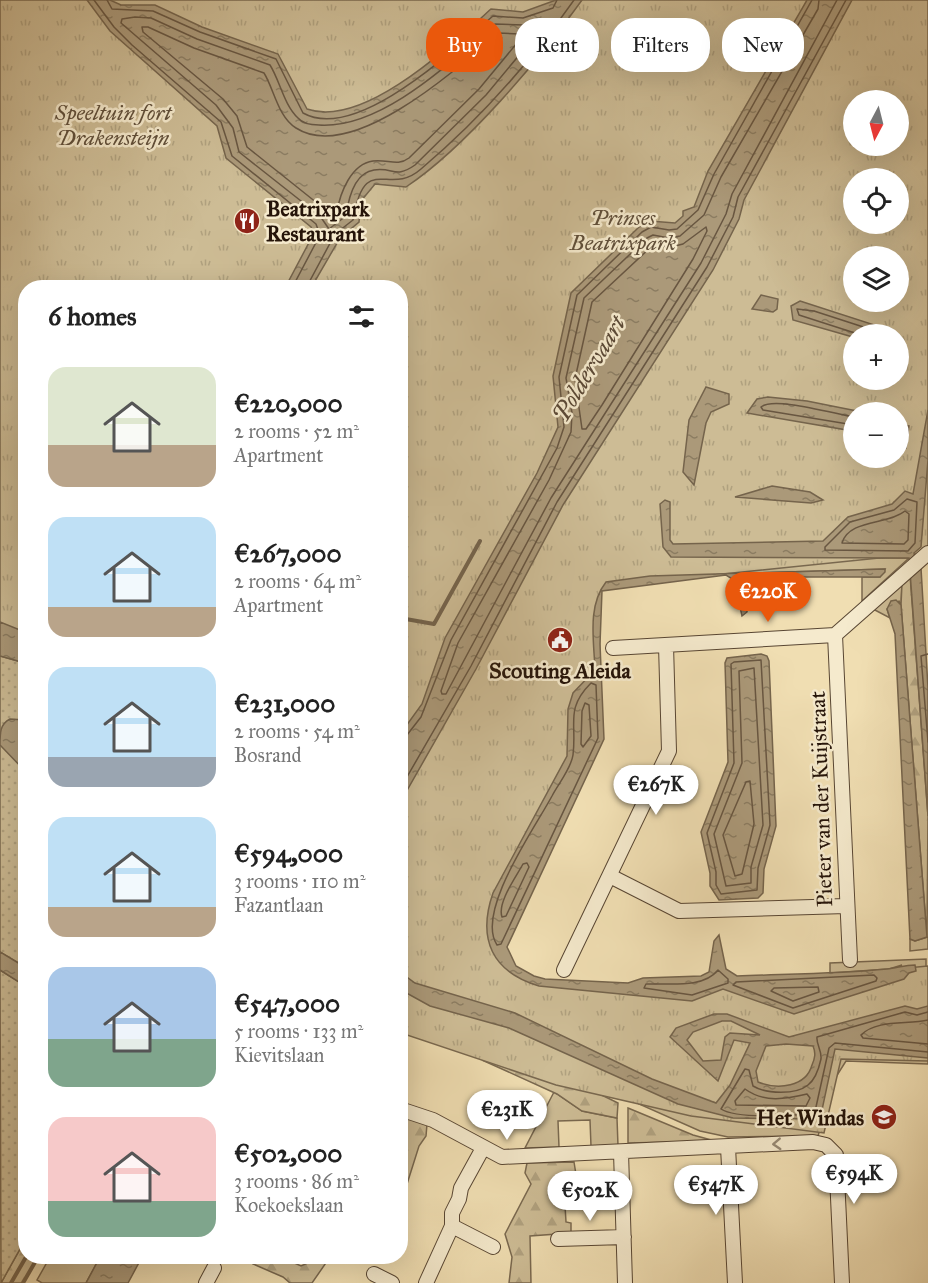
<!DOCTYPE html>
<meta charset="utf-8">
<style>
:root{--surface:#fff;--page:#f2f2f2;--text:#222;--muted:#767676;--accent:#ea580c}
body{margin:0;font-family:"IM FELL Great Primer",serif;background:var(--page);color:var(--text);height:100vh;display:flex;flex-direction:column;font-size:22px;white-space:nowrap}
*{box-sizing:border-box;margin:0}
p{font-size:20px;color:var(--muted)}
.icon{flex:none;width:33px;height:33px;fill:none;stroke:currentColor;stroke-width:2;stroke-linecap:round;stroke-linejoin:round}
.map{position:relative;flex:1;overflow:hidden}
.panel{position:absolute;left:18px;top:280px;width:390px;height:984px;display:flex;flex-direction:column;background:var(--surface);border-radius:24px;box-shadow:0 6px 24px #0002}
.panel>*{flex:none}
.hud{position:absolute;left:426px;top:18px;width:411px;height:54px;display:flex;gap:12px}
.needle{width:39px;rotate:187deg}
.controls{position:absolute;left:843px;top:90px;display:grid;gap:12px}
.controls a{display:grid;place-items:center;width:66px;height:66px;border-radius:50%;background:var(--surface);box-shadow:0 6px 24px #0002;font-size:30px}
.price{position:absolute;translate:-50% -51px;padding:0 14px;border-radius:21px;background:#fff;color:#222;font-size:20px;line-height:39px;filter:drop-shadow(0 2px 3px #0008)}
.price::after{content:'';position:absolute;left:50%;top:36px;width:18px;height:14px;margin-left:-9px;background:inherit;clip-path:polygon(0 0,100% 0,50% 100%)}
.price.current{background:var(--accent);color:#fff}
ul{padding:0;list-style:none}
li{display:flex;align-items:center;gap:18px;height:150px;padding:0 30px}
li span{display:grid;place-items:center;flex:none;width:168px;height:120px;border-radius:18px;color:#555}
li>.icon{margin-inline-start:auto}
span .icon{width:72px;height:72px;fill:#fffc;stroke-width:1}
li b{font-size:26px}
h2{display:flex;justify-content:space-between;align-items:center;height:72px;padding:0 30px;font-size:26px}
.tag{padding:0 21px;border-radius:24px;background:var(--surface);box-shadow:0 6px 24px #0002;font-size:21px;line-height:54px}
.tag.current{background:var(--accent);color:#fff}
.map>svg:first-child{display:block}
</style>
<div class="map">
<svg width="928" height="1283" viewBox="0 0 928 1283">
<defs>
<pattern id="forest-firs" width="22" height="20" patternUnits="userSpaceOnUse" patternTransform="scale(1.5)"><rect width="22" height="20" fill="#cdbc95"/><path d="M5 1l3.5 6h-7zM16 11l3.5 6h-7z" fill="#b0a17f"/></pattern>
<pattern id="park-tufts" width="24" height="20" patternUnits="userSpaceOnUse" patternTransform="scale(1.5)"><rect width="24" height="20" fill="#cdbc95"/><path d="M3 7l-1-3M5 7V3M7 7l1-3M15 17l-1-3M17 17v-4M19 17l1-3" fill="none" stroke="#b0a17f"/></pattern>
<pattern id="garden-dots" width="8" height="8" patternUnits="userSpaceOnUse" patternTransform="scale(1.5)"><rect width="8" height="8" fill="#cdbc95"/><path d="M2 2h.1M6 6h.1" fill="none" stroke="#b0a17f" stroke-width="1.8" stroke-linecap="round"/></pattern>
<pattern id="water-ripples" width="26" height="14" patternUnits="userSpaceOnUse" patternTransform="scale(1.5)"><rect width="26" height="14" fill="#ab9979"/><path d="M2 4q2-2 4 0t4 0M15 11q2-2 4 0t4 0" fill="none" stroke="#8b7c61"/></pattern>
</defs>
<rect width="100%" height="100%" fill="#f0deb2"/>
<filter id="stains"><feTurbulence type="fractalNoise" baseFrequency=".00333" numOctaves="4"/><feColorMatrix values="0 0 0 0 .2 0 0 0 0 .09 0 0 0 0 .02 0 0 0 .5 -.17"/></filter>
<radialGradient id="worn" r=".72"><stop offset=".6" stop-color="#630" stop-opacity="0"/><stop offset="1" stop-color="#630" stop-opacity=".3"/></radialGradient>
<path fill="#cdbc95" stroke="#79684f" stroke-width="1.5" d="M752 558H909L862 601V577H880L885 569 650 576 601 589 592 585Z
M902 583 901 605 899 601 887 609 890 618 873 609Z
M928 937V949L910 951V939L915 941Z
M926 959V978L786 1013 902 965 889 969 830 973V963Z
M835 1049 928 1058V1064L846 1061 834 1080 818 1136 728 1137 700 1131 639 1104 647 1092Z
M554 1092 582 1111 617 1118 618 1146H591L590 1120 558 1121 559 1147 525 1148Z
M50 1257H100L86 1283H42L37 1280Z"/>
<path fill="url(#forest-firs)" stroke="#79684f" stroke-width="1.5" d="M910 575 928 816 927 937 901 605 902 583Z
M482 1060 575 1082 618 1103 617 1118 582 1111 557 1094Z
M628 1108 693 1135 715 1141 628 1143Z
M401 1115 427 1124 426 1136 419 1146 401 1203Z
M574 1162 578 1187 564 1189 566 1222 571 1223V1233L530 1236 531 1283H509L512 1257 505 1234 531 1184 525 1173 527 1163Z
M25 1240 26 1257H38L23 1283H1Z
M258 1257H281L301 1266 308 1263 312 1257H330L312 1283H290L283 1277 253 1264Z"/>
<path fill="url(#park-tufts)" stroke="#79684f" stroke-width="1.5" fill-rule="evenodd" d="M0 0H928V553L607 586 601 591 599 603 601 742 499 957 524 976 555 984 745 983 928 966V1061L841 1059 824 1133 691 1116 556 1085 401 1033 400 288H26L25 992 0 975ZM854 100H898V146H854ZM854 178H898V224H854ZM854 256H898V302H854ZM854 334H898V380H854ZM854 412H898V458H854Z"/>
<path fill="url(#garden-dots)" stroke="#79684f" stroke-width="1.5" d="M0 656 25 663V967L0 952Z
M0 970 26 986 25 1240 1 1283Z"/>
<path fill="url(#water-ripples)" stroke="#75644c" stroke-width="1.5" fill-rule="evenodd" d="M87 0H110L121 5H155L202 27 278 54 307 109C364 129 452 44 491 9L523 12 556 0H582C540 59 466 147 406 187L375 184 361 201 359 222 340 238 311 288H285L314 233 311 227 226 158 217 126 110 31Z
M807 0H852L744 200 739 219 713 270 563 505 476 669 401 801V733L422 704 445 638 537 473 558 427 553 376 571 293 639 227 650 221 675 223 683 216V211L694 207 708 171Z
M761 295 778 299 777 309 773 312 752 309Z
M800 301 890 330 892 334H854L853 337 793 320 791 306Z
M706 387 729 394V404L711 412 706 423 694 485 683 472 689 420Z
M768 397 807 401 862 412H854L853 431 747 413 757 399Z
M928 410V460L921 547 914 553 917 571 921 568 928 688V816L909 558 671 557 663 547 660 504 665 500 670 502V540L673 544 823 541 848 517 892 504 905 491 913 494Z
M898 425 909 426 906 448 899 444Z
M772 486 810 492 823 500 811 503 735 497Z
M885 569V572L880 577H753L748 584 747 612 742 616 734 580 726 575 602 591 600 644 604 739 507 947 516 966 534 976 545 979 628 983 643 978 701 976 709 972 714 941 719 935 726 969 737 976C787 974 837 974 887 969 897 968 905 965 915 965L916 971 909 973 904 979 794 1014 723 989 692 1001 539 986C492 972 477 939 493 893L567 756 568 709 573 693 595 670C594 641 587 606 606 582L650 576Z
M896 600 901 605 927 937 915 941 910 939 895 634 887 609 891 601Z
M0 622 25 632V663L0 656Z
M761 654 767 656 769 661 776 826 764 869 763 893 758 898 719 900 710 886V873L701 832 728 762 725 663 727 658Z
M10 719 25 720V771L0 745C0 733 0 724 10 719Z
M0 952 25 967V986L0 970Z
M400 972 415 983 515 1013 652 1079 716 1103 730 1085 750 1043 734 1040 718 1081 670 1037 676 1028 714 1014H727L789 1037 905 1006 917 1009 928 1006V1058L835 1049 822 1110 815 1119 733 1118 678 1104 509 1028 430 1006 401 990ZM722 1021H731L760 1035 730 1033 725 1037 721 1060 703 1061 687 1040 693 1032ZM786 1044 813 1046C816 1053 815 1058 812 1065 806 1087 778 1090 758 1082L756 1071 766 1046Z
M100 1257H142L128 1283H86Z"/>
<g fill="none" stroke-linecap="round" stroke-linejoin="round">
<path stroke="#685641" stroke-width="1.5" d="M94 0 114 27 132 45 221 122 232 156 316 224 320 235 292 288
M107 0 112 9 153 11 200 32 276 59 303 113C357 143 455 48 493 16L523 18 553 8 557 0
M819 0 818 9 721 177 704 215 680 236 669 238 653 235 647 238 584 298 566 378 572 413 571 432 549 480 458 643 441 691 442 694H446L551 498 701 263 726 214 732 194 837 0
M135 17 151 18 197 39 270 65C280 81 284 105 298 118 303 124 312 125 319 125 382 129 450 62 495 24L524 25 542 20 545 24 486 95 415 165C395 179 394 167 374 170 354 173 348 201 346 216L329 229 320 216 239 152 233 128 216 105 121 23 122 19Z
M142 27H148L194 48 264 73C274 89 278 117 296 128 352 164 458 68 498 33L520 34 522 37 479 89 409 158C397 167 388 159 373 161 351 164 340 193 337 212L332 215 247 147 237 116 223 99 143 32Z
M706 227 707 231 693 259 602 405 586 429H582L575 379 592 302 652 246 671 247 683 244Z
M306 288 335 234 353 220C365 150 388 198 421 169 478 121 531 61 574 0
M858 334 799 315 797 309 814 311 885 334
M854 417C835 414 773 396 761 407L763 410 854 425
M907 499 917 502 915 543 908 551 825 550V547L850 522 894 510Z
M905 511 909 514 908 540 904 544 842 543C849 519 888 525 905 511Z
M928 654 921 656 928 742
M761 660 770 825 758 868 757 890 721 894 716 885V872L707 833 734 763 731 664 734 662Z
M754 668 763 825 751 867V883L726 886 714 834 742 763 739 671Z
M591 683 596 685 598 738 501 944 497 945C475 912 535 828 552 796 558 784 571 769 573 755 577 723 565 709 591 683Z
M585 703 589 705 591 736 583 747 581 744 582 711Z
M400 737 407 735 421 717 451 640 557 448 564 427 559 377 577 295 642 232 651 227 669 230 677 229 698 210 714 174 812 0
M750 781 754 824 742 874 735 876 723 835 746 782Z
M400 789 471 666 557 502 707 267 733 217 738 197 846 0
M527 863 529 867 506 916 502 917C497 903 516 877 523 864Z
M718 970 728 979V983L692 995 644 988 646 984C669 983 703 989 718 970Z
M874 975 877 978 876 981 793 1008 733 985 736 982Z
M818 987 819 992 793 1001 771 991 774 988Z
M928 1012 917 1015 905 1012 817 1037C816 1044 822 1051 821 1059 819 1068 816 1079 808 1085 796 1095 766 1094 753 1086L749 1070 745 1069 721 1109C736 1119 793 1116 812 1113L816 1107 829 1048 835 1043 928 1052
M928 1020C908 1025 877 1019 861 1035L863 1038 928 1044
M745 1089C764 1103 786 1099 807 1094L810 1098 806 1106 736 1105 735 1101Z"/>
<path stroke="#75644c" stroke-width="4" d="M400 618 434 624 480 541
M11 1283 26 1257
M23 1283 38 1257"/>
<g stroke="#584633" stroke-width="16">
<path id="minor" d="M835 635 850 960
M613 648 835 635 928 553
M610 876 679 911 846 906
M564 970 669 751 666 645
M400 1109 433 1120 502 1157 813 1142 826 1145 836 1155 842 1283
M728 1147 735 1283
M621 1152 625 1283
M452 1226 493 1247
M558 1239 624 1237
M374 1274 392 1283
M206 1283 214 1268
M426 1283 452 1226V1213L459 1199 461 1188 483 1148"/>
</g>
<use href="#minor" stroke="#f5eacd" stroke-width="14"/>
</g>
<defs><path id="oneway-chevron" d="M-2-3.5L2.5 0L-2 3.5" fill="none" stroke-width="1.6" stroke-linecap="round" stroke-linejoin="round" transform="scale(1.5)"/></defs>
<use stroke="#978a75" href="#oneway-chevron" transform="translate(777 1144) rotate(177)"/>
<defs>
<g id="restaurant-disc" transform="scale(1.35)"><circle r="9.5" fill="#8f2418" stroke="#f5eacd"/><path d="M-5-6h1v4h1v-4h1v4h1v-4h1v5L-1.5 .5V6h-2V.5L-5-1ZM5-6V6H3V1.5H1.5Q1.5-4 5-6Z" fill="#fff"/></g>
<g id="civic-disc" transform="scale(1.35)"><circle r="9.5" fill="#8f2418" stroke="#f5eacd"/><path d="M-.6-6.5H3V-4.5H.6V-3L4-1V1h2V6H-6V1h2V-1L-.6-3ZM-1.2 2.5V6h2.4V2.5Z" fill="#fff"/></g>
<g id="school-disc" transform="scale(1.35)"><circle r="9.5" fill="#8f2418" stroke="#f5eacd"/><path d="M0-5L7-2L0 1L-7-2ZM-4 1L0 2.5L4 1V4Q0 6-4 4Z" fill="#fff"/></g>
</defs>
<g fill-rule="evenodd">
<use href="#restaurant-disc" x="247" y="221"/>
<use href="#civic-disc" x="560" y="640"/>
<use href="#school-disc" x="884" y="1117"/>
</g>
<g text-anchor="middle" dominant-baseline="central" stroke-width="5" stroke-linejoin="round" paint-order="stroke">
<g font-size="22" font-style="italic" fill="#604f3a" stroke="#f5eacd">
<text x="113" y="112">Speeltuin fort<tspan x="113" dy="25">Drakensteijn</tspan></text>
<text x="623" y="217">Prinses<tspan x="623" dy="25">Beatrixpark</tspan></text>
</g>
<g font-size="22" font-weight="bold" fill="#251409" stroke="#f5eacd" text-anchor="start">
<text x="266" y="208">Beatrixpark<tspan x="266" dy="25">Restaurant</tspan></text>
<text x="560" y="670" text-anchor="middle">Scouting Aleida</text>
<text x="864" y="1117" text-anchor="end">Het Windas</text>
</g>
<g font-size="22" fill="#251409" stroke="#f5eacd">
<text transform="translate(821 799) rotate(-92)">Pieter van der Kuijstraat</text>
</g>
<g font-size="24" font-style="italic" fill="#5b4936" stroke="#f5eacd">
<text transform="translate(589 369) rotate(-59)">Poldervaart</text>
</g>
</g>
<rect width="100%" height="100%" filter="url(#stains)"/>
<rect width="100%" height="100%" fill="url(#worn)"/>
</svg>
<div class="controls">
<a><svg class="needle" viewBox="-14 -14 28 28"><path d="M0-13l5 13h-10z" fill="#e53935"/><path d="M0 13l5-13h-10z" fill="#767676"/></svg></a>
<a><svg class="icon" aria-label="locate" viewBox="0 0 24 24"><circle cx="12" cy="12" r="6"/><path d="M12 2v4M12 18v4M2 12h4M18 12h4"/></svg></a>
<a><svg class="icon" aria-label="layers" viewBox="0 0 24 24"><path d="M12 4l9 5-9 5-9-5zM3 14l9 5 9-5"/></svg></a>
<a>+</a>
<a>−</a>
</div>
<b class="price current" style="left:768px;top:623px">€220K</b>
<b class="price" style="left:656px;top:816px">€267K</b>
<b class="price" style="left:507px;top:1141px">€231K</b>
<b class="price" style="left:854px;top:1205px">€594K</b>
<b class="price" style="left:716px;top:1216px">€547K</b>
<b class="price" style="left:590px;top:1222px">€502K</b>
<div class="hud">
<a class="tag current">Buy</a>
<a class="tag">Rent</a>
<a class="tag">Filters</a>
<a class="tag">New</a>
</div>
<section class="panel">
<h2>6 homes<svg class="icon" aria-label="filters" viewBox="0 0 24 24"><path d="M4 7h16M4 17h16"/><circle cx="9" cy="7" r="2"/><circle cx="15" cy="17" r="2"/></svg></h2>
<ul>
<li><span style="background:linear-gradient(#dfe7d0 65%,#b9a48a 0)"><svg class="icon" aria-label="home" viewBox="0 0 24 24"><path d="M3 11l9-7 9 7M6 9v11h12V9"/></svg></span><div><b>€220,000</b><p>2 rooms · 52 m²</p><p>Apartment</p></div></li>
<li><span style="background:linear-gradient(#bfe0f5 75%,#b9a48a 0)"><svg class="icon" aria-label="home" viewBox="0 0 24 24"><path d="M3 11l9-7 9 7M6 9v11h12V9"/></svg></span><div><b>€267,000</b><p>2 rooms · 64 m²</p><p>Apartment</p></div></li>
<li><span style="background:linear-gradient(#bfe0f5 75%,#9aa5b1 0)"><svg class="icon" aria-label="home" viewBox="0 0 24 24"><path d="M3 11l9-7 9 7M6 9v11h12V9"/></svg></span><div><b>€231,000</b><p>2 rooms · 54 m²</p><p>Bosrand</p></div></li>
<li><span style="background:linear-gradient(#bfe0f5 75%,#b9a48a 0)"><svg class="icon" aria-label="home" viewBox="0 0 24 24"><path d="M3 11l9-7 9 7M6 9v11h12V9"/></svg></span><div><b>€594,000</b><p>3 rooms · 110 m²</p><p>Fazantlaan</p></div></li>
<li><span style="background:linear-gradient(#a9c7e8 60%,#7fa58c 0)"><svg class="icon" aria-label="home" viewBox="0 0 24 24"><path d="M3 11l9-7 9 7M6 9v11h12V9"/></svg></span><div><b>€547,000</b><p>5 rooms · 133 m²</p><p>Kievitslaan</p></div></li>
<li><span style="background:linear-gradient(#f6c9c9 70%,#7fa58c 0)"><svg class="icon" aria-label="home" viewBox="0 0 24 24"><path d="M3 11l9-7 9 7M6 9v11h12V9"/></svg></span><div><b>€502,000</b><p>3 rooms · 86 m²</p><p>Koekoekslaan</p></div></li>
</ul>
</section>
</div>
